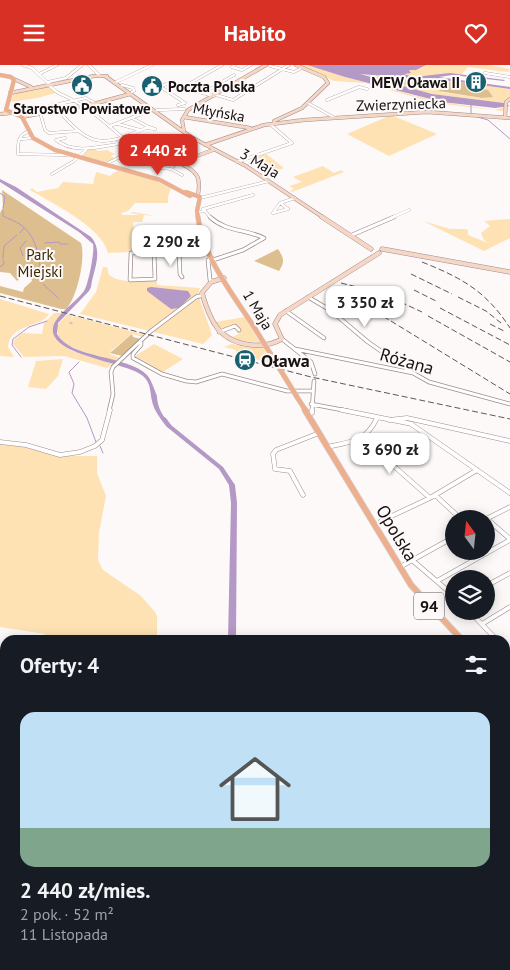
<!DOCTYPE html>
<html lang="pl">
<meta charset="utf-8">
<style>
:root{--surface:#171b24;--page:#242831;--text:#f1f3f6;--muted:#9ea1a6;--line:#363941;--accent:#d93025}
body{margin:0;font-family:"PT Sans",sans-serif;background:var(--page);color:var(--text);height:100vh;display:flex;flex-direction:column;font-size:19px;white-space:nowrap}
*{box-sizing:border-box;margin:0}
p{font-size:16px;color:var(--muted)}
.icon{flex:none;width:28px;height:28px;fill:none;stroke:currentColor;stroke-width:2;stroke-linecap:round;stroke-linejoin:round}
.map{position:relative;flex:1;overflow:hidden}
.details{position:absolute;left:0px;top:570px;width:510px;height:335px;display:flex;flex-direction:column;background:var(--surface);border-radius:15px 15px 0 0;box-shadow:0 2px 12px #0003}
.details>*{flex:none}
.needle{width:32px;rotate:345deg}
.tools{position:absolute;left:445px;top:445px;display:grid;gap:10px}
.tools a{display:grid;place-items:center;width:50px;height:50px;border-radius:50%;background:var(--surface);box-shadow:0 2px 12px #0003;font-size:25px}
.price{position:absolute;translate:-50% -42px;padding:0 11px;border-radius:10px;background:#fff;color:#222;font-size:16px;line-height:32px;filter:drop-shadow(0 1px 2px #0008)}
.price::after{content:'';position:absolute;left:50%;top:30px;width:15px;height:11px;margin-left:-8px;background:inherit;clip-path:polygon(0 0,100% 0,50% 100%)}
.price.on{background:var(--accent);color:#fff}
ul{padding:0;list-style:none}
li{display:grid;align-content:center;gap:10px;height:265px;padding:0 20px}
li+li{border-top:1px solid var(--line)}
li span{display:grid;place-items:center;height:155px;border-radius:15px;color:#555}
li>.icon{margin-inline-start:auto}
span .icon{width:90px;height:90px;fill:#fffc;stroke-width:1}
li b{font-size:21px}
h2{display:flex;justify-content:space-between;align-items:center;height:60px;padding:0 20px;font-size:21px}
header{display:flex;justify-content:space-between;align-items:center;height:65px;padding:0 20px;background:var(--accent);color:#fff;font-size:22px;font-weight:800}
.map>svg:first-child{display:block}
</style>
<header><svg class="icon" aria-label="menu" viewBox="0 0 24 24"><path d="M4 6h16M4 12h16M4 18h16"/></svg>Habito<svg class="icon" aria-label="heart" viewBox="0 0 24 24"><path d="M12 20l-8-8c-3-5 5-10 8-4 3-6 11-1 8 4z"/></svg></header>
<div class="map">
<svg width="510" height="905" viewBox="0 0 510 905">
<rect width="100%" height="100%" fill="#fdf9f9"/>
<path fill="#fee2b4" d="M299 0H307L345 12 436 36 495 45 504 42V45L502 46 435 38 365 18 334 16Z
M426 0H488L510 4 508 7 468 2 461 10C442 5 422 16 404 9L411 7 408 5 418 4Z
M359 9 410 14 393 15C399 16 408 20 414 19 430 17 433 16 449 22L440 27 482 33H486L488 25 467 20V18L510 24V33L504 38 432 29Z
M48 21 56 28 37 33 10 37 14 27Z
M108 38 144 43 147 45 132 51 103 39Z
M391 50 437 69 389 91 347 69Z
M95 84 98 86 107 85 115 89 111 91 116 94 106 97 82 91 88 85Z
M266 89 284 103C269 109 264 100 252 94Z
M323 101 334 108 341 105 344 107 292 127 290 126 294 124 289 121 302 117 293 112Z
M118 105 151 114 171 123 168 132V138H135L128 146 121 148 123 150H140L130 148 133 147 156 151 144 150 142 157H133L134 167 142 168 148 176 146 177 150 186 108 188C102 162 52 138 30 125L32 123 37 127 58 123 63 117 93 119 96 107 110 111Z
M508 154H510V173L484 186 423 156 450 164H465L468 165V170L488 178 484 175 481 168 490 161 484 156Z
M103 202H107L109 210 116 214 126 216 153 215 157 216V220L200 223 198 229 212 270 203 279 80 249 96 227Z
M0 234 49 249C41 263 10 258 8 282L14 292 0 291Z
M54 248H64L54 259 55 273 72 286 113 299 107 303 64 291 24 292 13 279 15 274 22 268 42 269 44 258Z
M68 249 72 251 71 255 74 251 145 270 143 272 132 269 111 286 110 289 121 293 117 296C106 294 67 283 61 275 57 271 58 266 57 260Z
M245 252 260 278 232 274 224 267 232 272 239 269 236 267 238 266 234 262 220 263 215 257Z
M154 279 183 294 163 307 135 291Z
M232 279 245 282H263L272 299 236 288V285L224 282Z
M63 294 58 311 46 324 28 322 36 296Z
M0 379 25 381 54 391H97V408L106 431 99 468 98 495 103 505 141 531 155 547 157 551V575H43L45 569 0 562Z
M0 603 5 604V713L0 712Z"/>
<path fill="#dcbe8f" d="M410 14 467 18 468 20 488 25 493 32 482 33 438 26 449 22C438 17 422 12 412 21L392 17Z
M2 125 81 178C86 192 77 234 66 244H61L0 228V221L23 227 24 223 32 216 31 211 28 209 22 211 17 216 10 208 0 207V148L3 142Z
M278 184C284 193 285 197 279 206L254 196Z
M132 269 133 272 141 274 122 291 110 288Z"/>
<path fill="#b498c5" d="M307 0H426L416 5H409L411 8 404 9 414 12 450 8 505 15 504 16 452 10 439 12 510 22V24L459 17 360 9 432 29 504 38 510 41 495 43 442 37 345 12Z
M0 114 16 122 91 172C104 187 93 205 91 222L89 226 58 258 57 269C70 294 128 290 147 310 152 316 154 324 157 331 157 342 163 352 171 360L167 362C161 354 154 346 152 336 150 327 151 318 143 311 126 296 38 290 55 257 62 245 76 237 84 226 88 221 95 186 93 179L79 167 0 117Z
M151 222 188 226 191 231 179 243 171 244 147 226V223Z"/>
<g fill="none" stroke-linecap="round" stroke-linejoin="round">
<path stroke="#b498c5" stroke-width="1" d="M471 40V48
M474 51 488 55 510 74
M0 128 5 132 3 143
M3 146V151C9 154 15 156 21 160 39 173 39 197 42 217
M20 168 24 163
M45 178 59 177 60 179H68
M23 191 20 183 26 176
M3 193 4 181 17 170
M0 202 4 199 3 195
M43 219 58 233
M70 258H72
M21 292 12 280 13 274 29 262 47 256
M79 297 69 307 74 319 72 328 87 353 96 377
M100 381 103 388"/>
<path fill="#b498c5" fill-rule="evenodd" d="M164 352 166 353 171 360 223 402 235 420 237 438 236 575H228L231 438 229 420 219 404 167 362 161 354Z
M5 800C5 806 6 811 0 814V804Z"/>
<path stroke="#dad6d6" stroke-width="2.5" stroke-dasharray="2.5 1" stroke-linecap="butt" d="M173 102 176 101"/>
<g stroke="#9e8d8d" stroke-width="3">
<path id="street-far2" d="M23 0 32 3 49 19
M89 0 100 11
M235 0 232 2 242 5 251 0
M270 1 294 7 302 3
M485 8 510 12
M39 9 57 0
M48 17 66 13 82 0
M114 18 152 0
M48 19C59 30 59 28 71 34 90 44 107 59 123 73
M122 20 133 23 134 26 132 27
M153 22 168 19 214 31
M161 22 185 38 178 40
M182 23 222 0
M203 28 234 10
M216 30 233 35 289 0
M327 35 359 22 367 24
M308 38 335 53
M157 45 184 44
M59 46C91 83 103 82 146 63
M23 47 86 33 95 38
M41 51 45 65 49 68 79 66
M132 53 149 62
M118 59 140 65
M110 61 152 45
M149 62 155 64 146 63Z
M28 67C17 70 18 80 18 89L67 90
M65 73 56 75C73 89 99 82 118 79
M21 74 33 73
M117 78 130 87
M121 92 147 97 155 102 171 104 182 110
M237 97 292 78 270 59
M108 98 134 85 188 70
M150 98 161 100
M52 109 74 96 87 84
M200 133 269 116
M280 138 288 144 273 148Z
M280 138 295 133
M205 146 203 144 253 130
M197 147 205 146 211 153
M391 153 409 145"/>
</g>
<g stroke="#9e8d8d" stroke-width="4.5">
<path id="street-far1" d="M210 152C226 167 246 164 264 173L243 185 213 195
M352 170 394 152
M179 186 180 209 182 212
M154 187 155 214 130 215 131 188Z
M154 187 207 185
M212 193 208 195 210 215 212 216
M308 232 330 245 368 277 411 307
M286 246 324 273
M219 267 235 261 239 265
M282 274 311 297 315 309
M141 277V280L133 289V293L162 309 186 316 196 317 222 309 287 326H312
M295 284 413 308 429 317 510 339
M311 339 348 346
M109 346 113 329 111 307 113 302 151 266 196 232 203 230
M312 346 314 316"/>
</g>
<g stroke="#9e8d8d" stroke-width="5">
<path id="street" d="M342 345 412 359
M312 348V345
M389 355 407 353 510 376
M411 359 510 428
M362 373 430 433
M0 377 26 380 60 390 80 387 95 381 102 375 110 345
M327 382C350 377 366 377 377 353
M303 430 290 406 275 404 273 389 276 385 319 368
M435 430 461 454
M486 454 510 442
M487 454 510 474
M381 456 430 433 477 405
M412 495 454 531
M400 502 454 472
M437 516 510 475
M486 521 510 508
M469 546 497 575
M482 559 510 542
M505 583 510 588"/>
</g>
<g stroke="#9e8d8d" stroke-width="4">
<path id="secondary-far1" d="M105 11 191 72 246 101 324 153
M14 14 31 22
M10 28 94 11H107
M0 49 11 48
M22 52 97 38 130 29
M184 52 250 63
M505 53 506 37 510 34
M274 58V56L302 43 328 18 324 12 296 0
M184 67 182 55 188 45 266 0
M205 80 264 60 304 55 427 47 510 53
M130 87C147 91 187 94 197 111 200 116 199 124 198 130
M178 98 213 85"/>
</g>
<g stroke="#9e8d8d" stroke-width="5">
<path id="secondary" d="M322 152 371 184
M382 184 510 207
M224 213 211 217 202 228C210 256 219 277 252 280 262 281 273 279 282 274L275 259 280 250 379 188"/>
</g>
<g stroke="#d5d4d4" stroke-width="4.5">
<path id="primary-far3" d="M0 10 11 12 14 15 6 45 22 52 33 73 55 85 160 115 190 131
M186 127 200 132 197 146 198 153"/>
</g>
<g stroke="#d5d4d4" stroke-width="5.5">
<path id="primary-far2" d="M198 152C203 192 232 228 254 262
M297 332 306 346"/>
</g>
<g stroke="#d5d4d4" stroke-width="7">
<path id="primary-far1" d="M305 345 411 520 462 575"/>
</g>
<g stroke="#d5d4d4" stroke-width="9">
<path id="primary" d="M505 619 510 624"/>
</g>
<use href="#street-far2" stroke="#fff" stroke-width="2.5"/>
<use href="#street-far1" stroke="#fff" stroke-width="3"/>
<use href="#street" stroke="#fff" stroke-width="4"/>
<use href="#secondary-far1" stroke="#f6d7c6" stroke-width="3"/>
<use href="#secondary" stroke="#f6d7c6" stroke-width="4"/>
<use href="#primary-far3" stroke="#edaf8d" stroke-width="4"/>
<use href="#primary-far2" stroke="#edaf8d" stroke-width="4.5"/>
<use href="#primary-far1" stroke="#edaf8d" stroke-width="5.5"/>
<use href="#primary" stroke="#edaf8d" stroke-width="8"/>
<path stroke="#5d5757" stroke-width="1" stroke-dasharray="6 3" stroke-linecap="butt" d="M422 197C462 213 486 226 510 263
M411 209 452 229
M341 218 381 228 422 247
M414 225 438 237
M0 231 311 312 510 354
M458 232 486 246 501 258
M368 242 510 329
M440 243 510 280
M428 251 510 297
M490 259 506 267"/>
<g stroke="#d5d4d4" stroke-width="5.5" stroke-linecap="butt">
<path id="primary-bridge" d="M254 262 297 332"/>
</g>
<use href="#primary-bridge" stroke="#edaf8d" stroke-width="4.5"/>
</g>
<defs>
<g id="building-disc" transform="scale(1.125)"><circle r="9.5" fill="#196070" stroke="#fdf9f9"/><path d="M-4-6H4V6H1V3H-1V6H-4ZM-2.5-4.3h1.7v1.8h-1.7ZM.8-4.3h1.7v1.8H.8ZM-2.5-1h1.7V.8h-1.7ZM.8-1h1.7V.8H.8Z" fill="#fff"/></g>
<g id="civic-disc" transform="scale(1.125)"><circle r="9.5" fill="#196070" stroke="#fdf9f9"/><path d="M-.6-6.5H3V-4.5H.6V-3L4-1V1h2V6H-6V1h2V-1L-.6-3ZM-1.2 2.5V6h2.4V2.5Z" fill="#fff"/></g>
<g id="station-disc" transform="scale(1.125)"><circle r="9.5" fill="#196070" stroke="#fdf9f9"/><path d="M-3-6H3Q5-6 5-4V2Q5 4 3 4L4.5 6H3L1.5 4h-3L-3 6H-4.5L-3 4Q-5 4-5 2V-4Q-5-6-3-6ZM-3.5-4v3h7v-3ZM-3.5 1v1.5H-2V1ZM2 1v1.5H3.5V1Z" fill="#fff"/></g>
</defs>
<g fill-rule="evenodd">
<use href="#building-disc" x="476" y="17"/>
<use href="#civic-disc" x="82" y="20"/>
<use href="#civic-disc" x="152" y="21"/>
<use href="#station-disc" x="245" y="295"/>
</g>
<g text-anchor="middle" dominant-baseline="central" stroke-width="4" stroke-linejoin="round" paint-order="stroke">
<g font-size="15" font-weight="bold" fill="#161010" stroke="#fdf9f9" text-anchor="end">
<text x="460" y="17">MEW Oława II</text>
<text x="168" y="21" text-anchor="start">Poczta Polska</text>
<text x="82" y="43" text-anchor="middle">Starostwo Powiatowe</text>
</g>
<g font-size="15" fill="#161010" stroke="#fdf9f9">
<text transform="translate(401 39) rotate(-2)">Zwierzyniecka</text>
<text transform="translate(219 47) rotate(10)">Młyńska</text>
<text transform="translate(260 98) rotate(31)">3 Maja</text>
<text transform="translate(258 245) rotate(59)">1 Maja</text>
</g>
<g font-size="15" fill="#3b2700" stroke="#fdf9f9">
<text x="40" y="189">Park<tspan x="40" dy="17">Miejski</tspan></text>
</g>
<rect fill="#fdf9f9" stroke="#5b5656" stroke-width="1" x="414" y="527.5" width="30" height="27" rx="4"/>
<g font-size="16" font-weight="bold" fill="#161010">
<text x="429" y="541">94</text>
</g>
<g font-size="18" font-weight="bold" fill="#161010" stroke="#fdf9f9" text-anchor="start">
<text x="261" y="295">Oława</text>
</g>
<g font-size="18" fill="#161010" stroke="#fdf9f9">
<text transform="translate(407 296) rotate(16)">Różana</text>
<text transform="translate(397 468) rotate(59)">Opolska</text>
</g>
</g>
</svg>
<div class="tools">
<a><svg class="needle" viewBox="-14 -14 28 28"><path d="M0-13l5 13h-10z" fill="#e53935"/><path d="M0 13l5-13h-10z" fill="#9ea1a6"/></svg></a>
<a><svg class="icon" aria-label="layers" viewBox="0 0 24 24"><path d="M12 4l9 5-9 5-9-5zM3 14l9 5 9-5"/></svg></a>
</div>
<b class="price on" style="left:158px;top:111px">2 440 zł</b>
<b class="price" style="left:171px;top:202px">2 290 zł</b>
<b class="price" style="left:365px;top:263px">3 350 zł</b>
<b class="price" style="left:390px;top:410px">3 690 zł</b>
<section class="details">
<h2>Oferty: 4<svg class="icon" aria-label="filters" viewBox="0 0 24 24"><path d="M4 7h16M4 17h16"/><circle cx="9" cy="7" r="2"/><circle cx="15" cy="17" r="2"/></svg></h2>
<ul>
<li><span style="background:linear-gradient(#bfe0f5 75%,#7fa58c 0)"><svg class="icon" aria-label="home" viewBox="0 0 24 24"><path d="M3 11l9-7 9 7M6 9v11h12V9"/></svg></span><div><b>2 440 zł/mies.</b><p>2 pok. · 52 m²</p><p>11 Listopada</p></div></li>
</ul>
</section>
</div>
